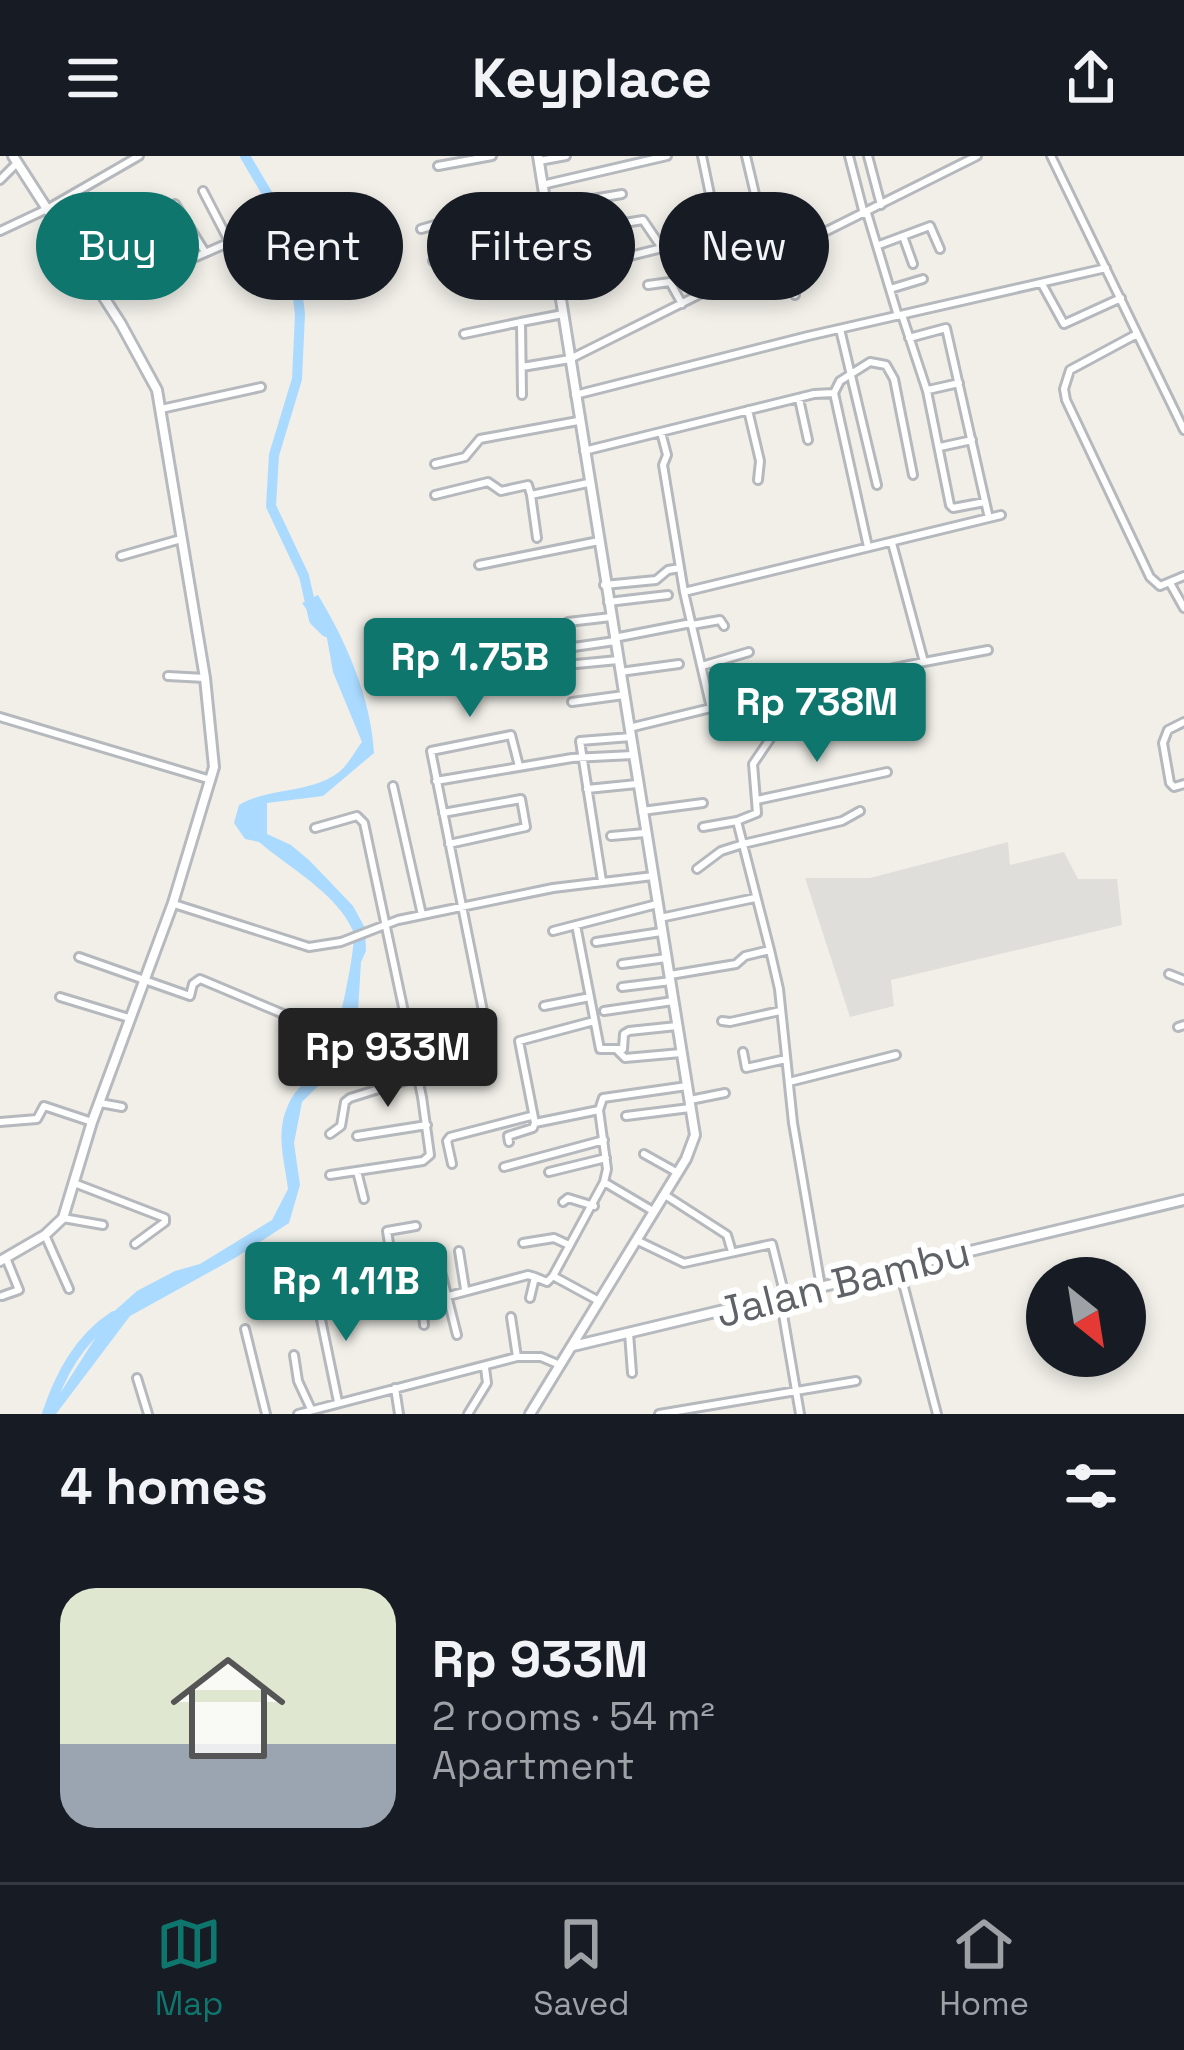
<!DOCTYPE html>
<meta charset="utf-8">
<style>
:root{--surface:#171b24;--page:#20242c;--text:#f1f3f6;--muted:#9ea1a6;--line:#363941;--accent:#0f766e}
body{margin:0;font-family:"Space Grotesk",sans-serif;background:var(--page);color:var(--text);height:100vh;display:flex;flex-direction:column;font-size:45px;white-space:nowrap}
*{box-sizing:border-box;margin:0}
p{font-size:39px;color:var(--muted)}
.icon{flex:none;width:66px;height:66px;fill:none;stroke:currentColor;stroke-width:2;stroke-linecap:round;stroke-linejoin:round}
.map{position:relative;height:1258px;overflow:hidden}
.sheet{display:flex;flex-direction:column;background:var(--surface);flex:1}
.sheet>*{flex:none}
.top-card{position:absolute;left:36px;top:36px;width:1113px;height:108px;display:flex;gap:24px}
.needle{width:78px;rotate:150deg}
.buttons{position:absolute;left:1026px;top:1101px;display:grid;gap:24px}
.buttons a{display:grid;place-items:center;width:120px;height:120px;border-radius:50%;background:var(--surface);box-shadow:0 6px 18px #0003;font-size:60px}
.price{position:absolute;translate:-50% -102px;padding:0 27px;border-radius:12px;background:var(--accent);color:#fff;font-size:39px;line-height:78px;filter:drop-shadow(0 3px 6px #0008)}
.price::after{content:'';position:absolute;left:50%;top:72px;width:36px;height:27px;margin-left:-18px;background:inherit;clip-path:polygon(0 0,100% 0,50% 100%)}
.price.active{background:#222;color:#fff}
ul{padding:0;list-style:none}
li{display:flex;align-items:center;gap:36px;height:300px;padding:0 60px}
li span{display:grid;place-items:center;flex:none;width:336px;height:240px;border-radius:36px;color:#555}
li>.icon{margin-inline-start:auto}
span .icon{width:144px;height:144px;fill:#fffc;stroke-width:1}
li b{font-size:51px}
h2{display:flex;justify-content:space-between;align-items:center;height:144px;padding:0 60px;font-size:51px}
.chip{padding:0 42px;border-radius:54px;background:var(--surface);box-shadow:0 6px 18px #0003;font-size:42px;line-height:108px}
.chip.active{background:var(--accent);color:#fff}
header{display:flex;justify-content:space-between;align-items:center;height:156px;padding:0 60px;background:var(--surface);font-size:54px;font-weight:800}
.tabs{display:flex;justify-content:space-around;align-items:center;height:168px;border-top:3px solid var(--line);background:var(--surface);font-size:33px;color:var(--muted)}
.tabs a{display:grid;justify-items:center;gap:6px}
.tabs .active{color:var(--accent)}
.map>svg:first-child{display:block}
</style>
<header><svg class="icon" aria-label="menu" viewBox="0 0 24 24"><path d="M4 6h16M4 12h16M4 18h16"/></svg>Keyplace<svg class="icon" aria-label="share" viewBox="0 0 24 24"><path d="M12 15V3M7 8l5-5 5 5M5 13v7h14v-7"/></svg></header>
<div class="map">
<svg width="1184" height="1258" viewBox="0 0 1184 1258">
<rect width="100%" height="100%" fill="#f1efe8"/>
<path fill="#e0deda" d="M1008 686 1010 709 1064 696 1078 723H1117L1122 769 891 824 894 850 850 861 805 722H870Z"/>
<path fill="#aadaff" d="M318 439C346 485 371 542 374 597L323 640 267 647V678L291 689 310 705 353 750 365 772 366 795 361 806 358 855 347 895 337 911 302 946 294 987 300 1029 289 1067 235 1102 130 1160 56 1258H42L59 1239 110 1159 137 1135 175 1115 200 1108 272 1064 288 1033C284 1000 274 975 291 943 300 927 319 916 328 901 336 886 358 787 353 775 337 737 289 712 259 686L245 683 234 667 239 649C269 631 311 638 339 616 348 609 355 595 362 586L333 516 327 482 302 447Z"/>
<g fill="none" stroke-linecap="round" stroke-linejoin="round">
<path stroke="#aadaff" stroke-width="10" d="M245 0 281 61 292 95 300 158 297 223 274 299 271 350 304 420 314 464 326 476
M47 1258C60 1219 79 1183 114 1160"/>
<g stroke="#b5b8bc" stroke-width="12">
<path id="street" d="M746 0 759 55
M849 0 864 58
M868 0 881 49
M1051 0 1184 274
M539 5 566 0
M438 10 492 0
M0 24 17 7
M542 29 667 0
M203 35 229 85
M175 48 205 96
M545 51 622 38
M867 57 898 160
M481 72 548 66
M421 73 500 50 544 43
M0 75 47 53 139 0
M550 79 643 64 662 92
M903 80 913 108
M70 89 136 49
M879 89 930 70 940 93
M788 97 795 139
M433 105 551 87
M558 118 714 79 717 72 702 0
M1042 128 1064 168 1121 142
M648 129 670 126 682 148
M471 132 556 111
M890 133 923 123
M104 141 244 80
M902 159 927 235 950 349 953 352 985 346
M840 173 877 329
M464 178 521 166
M1137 178 1070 214 1064 233 1066 244 1150 421 1160 430 1184 420
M909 182 946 172 988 358
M522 211 570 203 977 0
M928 234 959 227
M834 237 840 225 870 206 886 209 894 223 913 319
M522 239 521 166 563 158
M575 239 808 180 1106 112
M799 243 808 284
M161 253 261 231
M748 254 760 305 758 324
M661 276 667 299 663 309 684 436 711 552
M940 291 972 284
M584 295 814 238 834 237 868 391
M435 308 465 301 480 283 578 265
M435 339 488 326 501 335 528 329 531 339
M537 382 531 339 588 327
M121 400 181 383
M479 409 599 385
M1170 427 1184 452
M604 429 656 424 668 414 680 412
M684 436 1001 359
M608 446 668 439
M568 466 611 461
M692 469 720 464 724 470
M614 482 691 467
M546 495 615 485
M924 506 988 494
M576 508 618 504
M702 510 749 496
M620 516 679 508
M168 520 205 522
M572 546 624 539
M0 561 211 624
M1184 566 1168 574 1163 587 1170 627 1174 631 1184 628
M629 572 768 538 924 506 892 387
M436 625 572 602 633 599
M393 630 422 759
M587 633 637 628
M757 644 887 616
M642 655 703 647
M443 657 521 643 526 671 449 688
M737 665 757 657 753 608 770 583 768 539
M703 671 737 665 770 794
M315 672 357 660 364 667 422 941 430 999 423 1005 330 1019
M611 680 645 677
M697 713 721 695 743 688 842 665 860 655
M602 725 580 585 631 581
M174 748 309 791 341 786 398 764 553 732 653 720
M660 762 755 742
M576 769 600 893H623L624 878 629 875 677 870
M553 775 657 748
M596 786 661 776
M79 801 190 840 193 828 200 823 312 870
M622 808 666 802
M1169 818 1184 824
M670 819 736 808 745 800 770 794 779 833 793 967 821 1131
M622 831 671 825
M60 841 129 862
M544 850 590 841
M604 855 673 845
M722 865 730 866 780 855
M1178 871 1184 869
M487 875 431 595 511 579 519 610
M377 885 409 882
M617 894 625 902 681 897
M743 896 746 912 786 903
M789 926 896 899
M690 944 725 937
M100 947 122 951
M599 954 603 942 687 930
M626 960 690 952
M0 966 37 963 44 950 92 966
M535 967 519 885 594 865
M330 978 341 970 345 946 350 942 417 921
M357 980 427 969
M509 986 508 980 533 972 535 967 599 954
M644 998 678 1017
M452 1008 447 985 450 981 531 960
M504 1011 604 984
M357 1015 364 1043
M549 1016 606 1002
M604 1026 653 1055
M74 1027 165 1062V1066L135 1088
M665 1039 727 1079 732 1096
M563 1046 568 1042 594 1050
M63 1062 103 1069
M416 1070 387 1075 391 1100 435 1092 457 1179
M45 1079 69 1133
M636 1084 684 1107 772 1088 785 1140
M523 1087 554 1082 569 1089
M459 1095 465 1133
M899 1112 937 1258
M553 1120 604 1026 607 1013 599 954
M535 1121 547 1126 553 1120 599 1145
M320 1127 318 1149 338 1246
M2 1140 19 1134 6 1102
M780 1141 800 1258
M511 1161 517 1201
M424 1169 422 1147 528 1119 535 1121 530 1142
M245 1173 266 1258
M629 1177 632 1217
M294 1199 298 1225 311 1253
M137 1222 148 1258
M395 1232 399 1258
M298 1258 517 1201H541L560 1209
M468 1258 487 1227 485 1212
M659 1258 856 1225"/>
</g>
<g stroke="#b6babf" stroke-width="14">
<path id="secondary" d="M0 1105 45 1079 63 1062 92 966 173 747 214 611 205 522 157 234 121 168 13 0
M573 1190 1184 1044
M530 1258 686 1003 695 979 538 0"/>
</g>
<use href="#street" stroke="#fff" stroke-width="6"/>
<use href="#secondary" stroke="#fff" stroke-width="8"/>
</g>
<g text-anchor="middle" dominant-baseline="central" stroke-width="12" stroke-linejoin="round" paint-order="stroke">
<g font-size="42" fill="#5f6368" stroke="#fff">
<text transform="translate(843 1126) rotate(-14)">Jalan Bambu</text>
</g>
</g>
</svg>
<div class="buttons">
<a><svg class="needle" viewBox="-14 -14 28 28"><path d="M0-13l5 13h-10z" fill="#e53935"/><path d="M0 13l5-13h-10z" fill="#9ea1a6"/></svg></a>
</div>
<b class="price" style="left:470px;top:564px">Rp 1.75B</b>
<b class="price" style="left:817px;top:609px">Rp 738M</b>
<b class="price active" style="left:388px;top:954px">Rp 933M</b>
<b class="price" style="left:346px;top:1188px">Rp 1.11B</b>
<div class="top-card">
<a class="chip active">Buy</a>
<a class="chip">Rent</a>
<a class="chip">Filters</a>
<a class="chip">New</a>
</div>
</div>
<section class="sheet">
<h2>4 homes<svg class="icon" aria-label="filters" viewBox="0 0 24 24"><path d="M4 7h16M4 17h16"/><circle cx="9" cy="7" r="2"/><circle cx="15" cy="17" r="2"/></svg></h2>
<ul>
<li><span style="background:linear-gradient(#dfe7d0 65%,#9aa5b1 0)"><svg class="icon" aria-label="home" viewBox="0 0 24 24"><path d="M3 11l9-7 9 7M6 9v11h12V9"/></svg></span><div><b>Rp 933M</b><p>2 rooms · 54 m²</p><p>Apartment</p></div></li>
</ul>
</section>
<nav class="tabs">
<a class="active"><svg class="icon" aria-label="map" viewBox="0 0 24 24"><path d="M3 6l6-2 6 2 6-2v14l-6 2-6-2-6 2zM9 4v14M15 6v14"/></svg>Map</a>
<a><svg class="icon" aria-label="saved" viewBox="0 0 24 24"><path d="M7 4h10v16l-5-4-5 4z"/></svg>Saved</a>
<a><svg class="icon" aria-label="home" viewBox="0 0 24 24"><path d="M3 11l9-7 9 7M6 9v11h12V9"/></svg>Home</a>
</nav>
